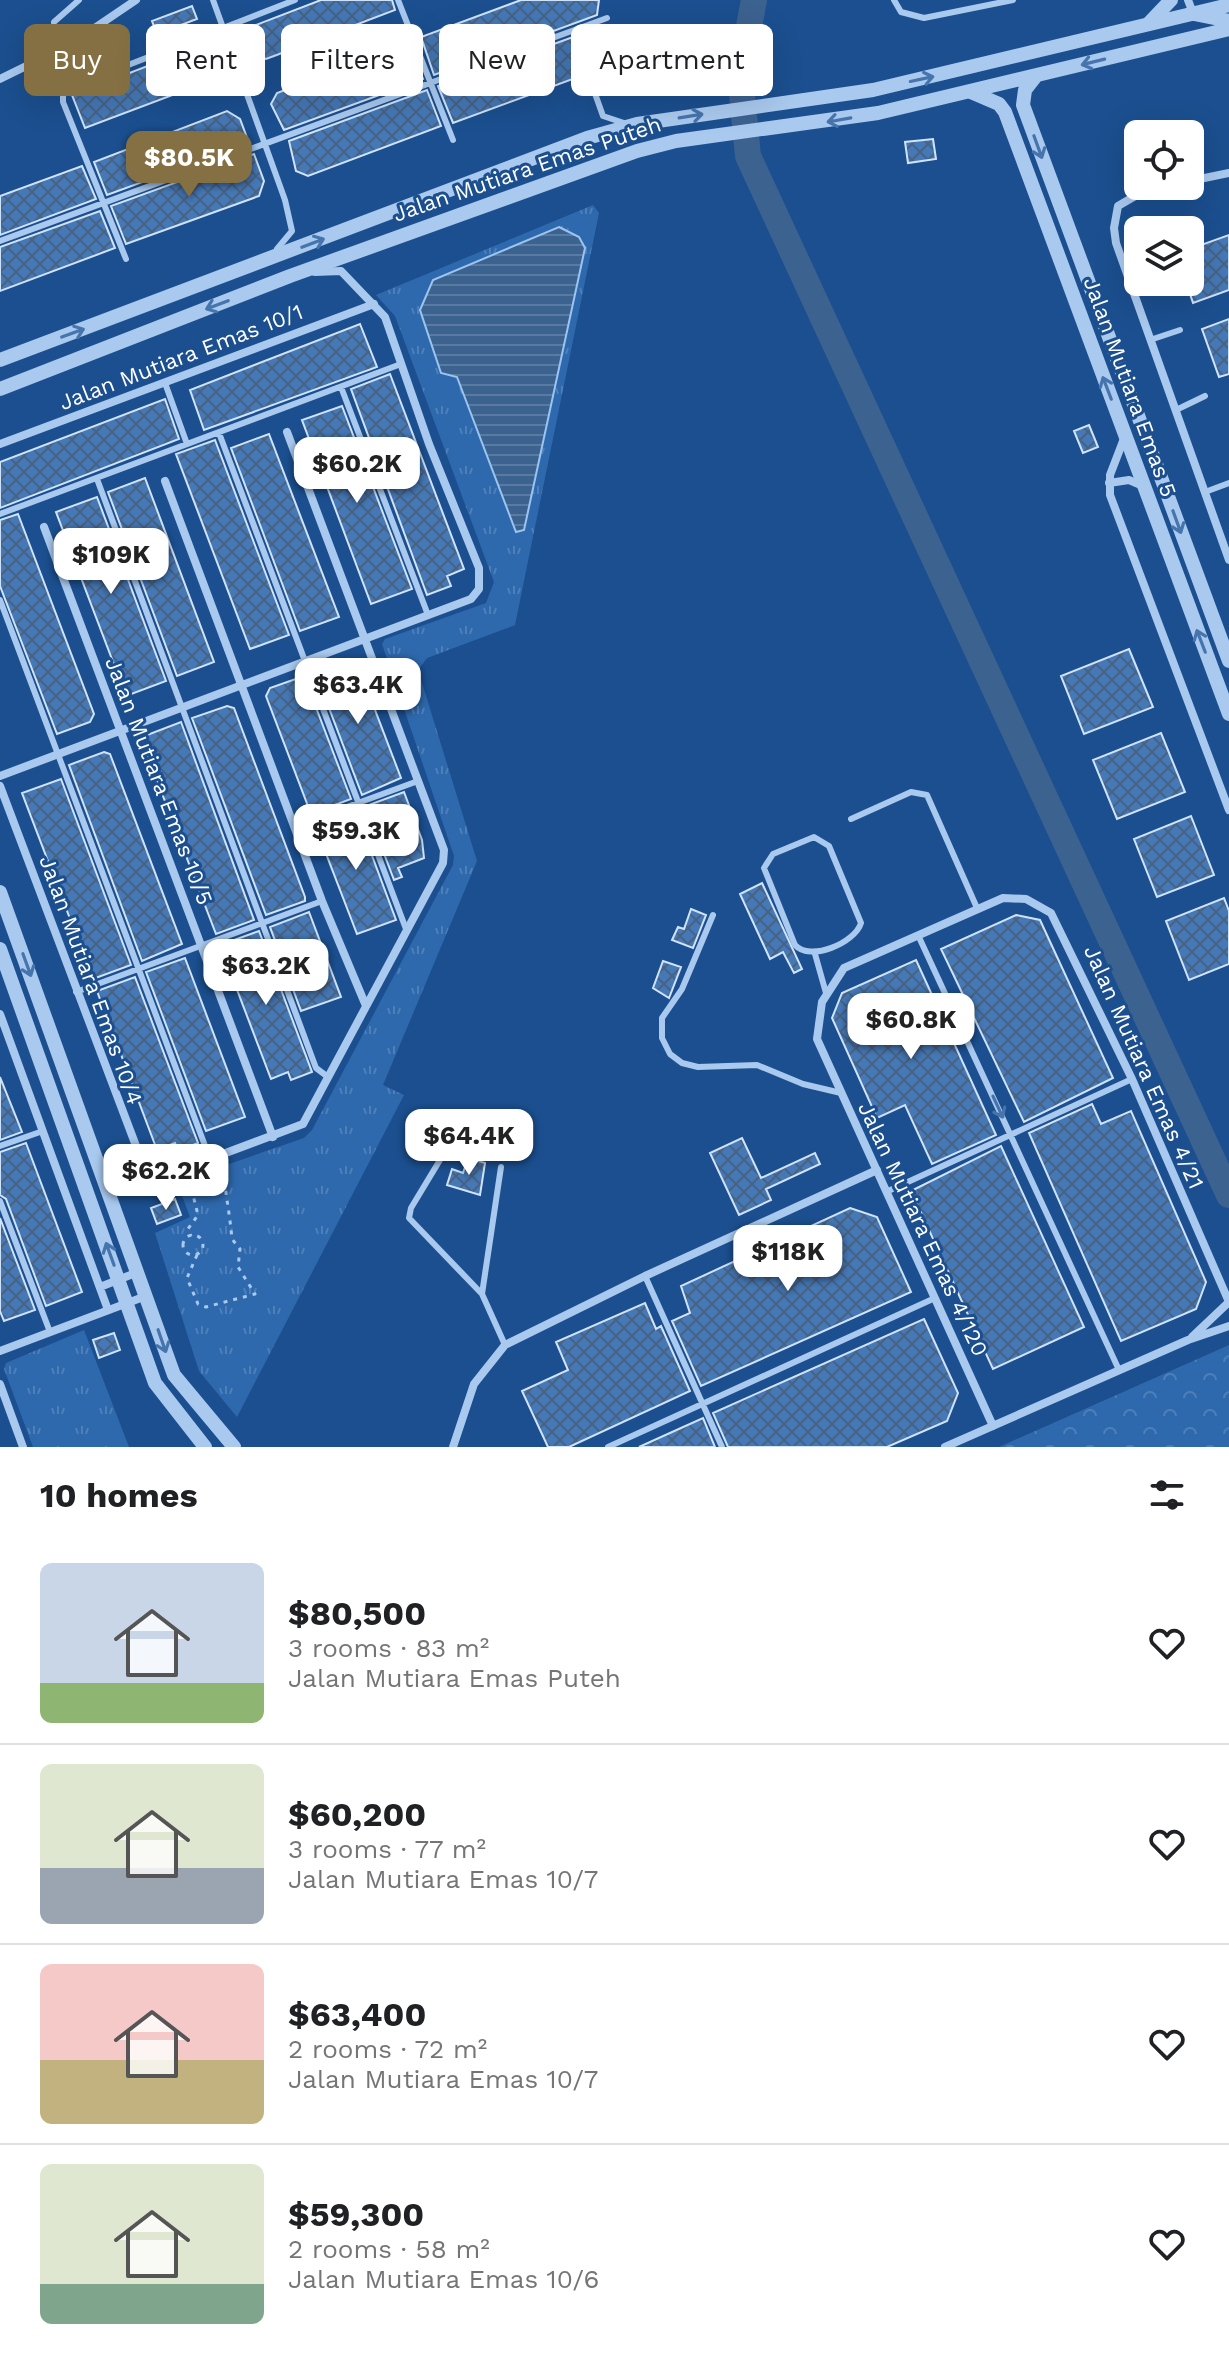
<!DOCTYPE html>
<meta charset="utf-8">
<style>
:root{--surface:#fff;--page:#f6f6f6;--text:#202124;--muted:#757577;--line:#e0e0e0;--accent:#847042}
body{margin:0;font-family:"Work Sans",sans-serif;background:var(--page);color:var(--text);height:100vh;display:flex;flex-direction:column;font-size:30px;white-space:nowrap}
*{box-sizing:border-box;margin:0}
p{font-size:26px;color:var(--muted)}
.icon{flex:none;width:44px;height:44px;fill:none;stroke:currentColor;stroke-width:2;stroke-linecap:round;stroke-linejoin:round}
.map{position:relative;height:1447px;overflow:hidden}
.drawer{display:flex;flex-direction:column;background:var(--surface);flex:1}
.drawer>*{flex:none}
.guide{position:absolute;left:24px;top:24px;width:800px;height:72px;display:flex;gap:16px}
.buttons{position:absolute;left:1124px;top:120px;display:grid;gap:16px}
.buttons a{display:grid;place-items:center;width:80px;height:80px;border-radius:12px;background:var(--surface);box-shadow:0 8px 32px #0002;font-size:40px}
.price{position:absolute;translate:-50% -68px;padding:0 18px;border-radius:16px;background:#fff;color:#222;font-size:26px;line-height:52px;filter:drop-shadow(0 2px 4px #0008)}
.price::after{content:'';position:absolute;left:50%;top:48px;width:24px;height:18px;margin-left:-12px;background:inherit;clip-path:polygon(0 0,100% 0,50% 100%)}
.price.current{background:var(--accent);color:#fff}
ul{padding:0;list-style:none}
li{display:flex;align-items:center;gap:24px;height:200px;padding:0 40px}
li+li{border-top:2px solid var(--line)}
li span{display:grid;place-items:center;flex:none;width:224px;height:160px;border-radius:12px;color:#555}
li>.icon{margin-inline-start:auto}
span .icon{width:96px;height:96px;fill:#fffc;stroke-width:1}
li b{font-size:34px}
h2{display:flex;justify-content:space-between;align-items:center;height:96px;padding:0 40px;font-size:34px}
.tag{padding:0 28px;border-radius:12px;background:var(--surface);box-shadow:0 8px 32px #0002;font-size:28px;line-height:72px}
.tag.current{background:var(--accent);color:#fff}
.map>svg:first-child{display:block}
</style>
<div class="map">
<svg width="1229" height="1447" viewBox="0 0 1229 1447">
<defs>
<pattern id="forest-crowns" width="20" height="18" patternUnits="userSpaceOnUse" patternTransform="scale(2)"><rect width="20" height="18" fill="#2e69ad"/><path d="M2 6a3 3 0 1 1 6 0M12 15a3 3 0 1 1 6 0" fill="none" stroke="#4d80b9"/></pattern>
<pattern id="park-tufts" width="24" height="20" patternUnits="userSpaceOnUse" patternTransform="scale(2)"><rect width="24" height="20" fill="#2e69ad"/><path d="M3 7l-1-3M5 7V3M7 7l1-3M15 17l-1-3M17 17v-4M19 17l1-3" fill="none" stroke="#4d80b9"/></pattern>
<pattern id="water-rules" width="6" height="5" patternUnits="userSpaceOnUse" patternTransform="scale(2)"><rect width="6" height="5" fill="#3c6290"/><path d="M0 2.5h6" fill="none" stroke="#597aa1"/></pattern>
<pattern id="building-cross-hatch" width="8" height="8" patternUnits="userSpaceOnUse" patternTransform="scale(2)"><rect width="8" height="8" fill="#4478b7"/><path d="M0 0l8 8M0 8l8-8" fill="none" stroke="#486282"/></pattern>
</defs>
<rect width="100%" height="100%" fill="#1b4f8f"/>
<path fill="url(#forest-crowns)" d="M1229 1345V1447H999Z"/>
<path fill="url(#park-tufts)" d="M593 205 599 213 515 625 427 658 418 670 477 861 383 1085 404 1095 237 1417 199 1371 155 1233 190 1217 177 1182 304 1138 312 1130 453 865 454 856 382 644 385 639 486 603 494 582 395 316 376 295Z
M84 1330 129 1447H33L4 1369 6 1363Z"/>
<path fill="url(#water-rules)" stroke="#9cc4f0" stroke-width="2" d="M559 227 579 237 585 248 524 530 516 532 457 377 441 373 420 310 433 280Z"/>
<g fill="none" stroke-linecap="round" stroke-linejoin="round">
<path stroke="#3c6290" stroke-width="26" d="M754 0 740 74 748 156 1229 1195"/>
</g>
<path fill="url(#building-cross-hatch)" stroke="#cfe3fa" stroke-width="2" d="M321 0H392L395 10 274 56 266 59 252 53 243 30Z
M521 0H599L597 15 434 75 421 37Z
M192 6 197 19 157 34 152 21Z
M595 29 589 73 453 123 438 86Z
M210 42 220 66 215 79 85 128 72 95Z
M409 43 423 79 284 130 271 104 277 93Z
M427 90 441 126 308 176 296 171 289 141Z
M227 111 240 119 249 143 107 195 94 162Z
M933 139 936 159 908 163 905 142Z
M254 154 264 181 259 196 126 244 111 206Z
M82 166 96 199 0 235V196Z
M100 211 115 248 0 291V247Z
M1229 235V290L1193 303 1186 282H1190V249Z
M1229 319V374L1219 377 1202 329Z
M360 324 377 367 204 430 190 390Z
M390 374 464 569 447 576 451 586 427 595 351 389Z
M165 399 179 439 0 508V462Z
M342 406 412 589 371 604 302 420Z
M1089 425 1098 447 1083 453 1074 431Z
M269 434 339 617 300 631 231 448Z
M215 440 289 635 250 649 176 454Z
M145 478 214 662 177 676 108 492Z
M97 497 166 681 126 696 56 512Z
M18 514 94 714 90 722 57 734 0 586V520Z
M1129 649 1153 707 1084 734 1061 676Z
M347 659 351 671 359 668 401 778 362 795 315 671Z
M304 676 351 799 311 814 266 696 270 688Z
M227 706 234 708 305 897V901L266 915 192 718Z
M181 722 254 920 216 934 143 744 147 735Z
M1161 733 1185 792 1117 819 1093 760Z
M104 752 110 754 182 944 142 961 69 765Z
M61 779 131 965 93 979 22 793Z
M404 792 422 840 424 858 398 868 402 877 394 880 366 806Z
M355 810 396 920 357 934 315 825Z
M1191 816 1214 875 1157 897 1134 839Z
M762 883 802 969 794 973 783 952 770 959 740 894Z
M1224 898 1229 911V964L1189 980 1166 921Z
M691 909 706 915 693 948 672 940 678 927 684 929Z
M309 912 341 997 301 1011 270 927Z
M1016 915 1040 920 1113 1078 1024 1122 941 949Z
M259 931 312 1072 291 1080 288 1072 271 1079 220 945Z
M185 958 245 1117 206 1131 146 972Z
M916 960 996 1135 932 1164 905 1105 877 1118 832 1018 842 993Z
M663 961 681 967 669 998 653 988Z
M135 977 198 1143 178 1151 175 1143 157 1150 97 991Z
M0 1077 22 1132 0 1140Z
M1092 1104 1101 1124 1131 1111 1206 1282 1196 1309 1121 1341 1029 1133Z
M742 1138 761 1178 815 1153 820 1164 766 1189 771 1200 739 1215 710 1153Z
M26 1143 82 1292 46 1306 6 1199 0 1195V1152Z
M1001 1146 1084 1327 993 1369 911 1191Z
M468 1158 485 1163 480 1195 447 1185 452 1169 463 1173Z
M175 1199 181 1215 157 1224 151 1208Z
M850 1208 877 1217 911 1292 701 1386 672 1321 690 1313 681 1286Z
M0 1218 35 1310 4 1321 0 1311Z
M645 1303 656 1329 661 1326 690 1391 569 1447H548L522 1391 568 1370 556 1342Z
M924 1319 958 1393 947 1421 887 1447H728L713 1413Z
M114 1333 120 1350 99 1358 93 1340Z
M703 1418 715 1447H639L681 1428Z"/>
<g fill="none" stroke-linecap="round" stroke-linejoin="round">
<path stroke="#a9c9ee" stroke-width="3" stroke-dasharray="4 6" stroke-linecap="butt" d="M189 1179 198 1215 188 1229 191 1236
M183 1245a10 10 0 1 1 20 0a10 10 0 1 1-20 0Z
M197 1255 187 1278 198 1304 206 1307 255 1294 238 1267 240 1249 232 1239C230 1215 225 1192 223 1167"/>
<path stroke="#a9c9ee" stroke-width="6" d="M213 0 285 200 292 231 277 249
M398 0 453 140
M894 0 901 12 924 18 1013 0
M56 52 54 22 79 0
M593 88 603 116 624 123
M0 241 607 18
M126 259 63 102V94L69 88 295 0
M1125 268 1138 264
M1150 340 1180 330
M165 383 187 444
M341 387 428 615
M1176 410 1205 396
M219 433 406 929
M97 479 316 1068 328 1077
M1205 492 1229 483
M0 514 401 364
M0 600 210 1159
M851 819 911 792 927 795 977 908
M295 826 418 781
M814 837 829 846 861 923C855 943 810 962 795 945L764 868 773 854Z
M713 915 682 989 662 1018V1038L670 1054 682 1063 698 1067 757 1065 803 1084 841 1093
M918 935 1119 1370
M815 954 826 993
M76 992 322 901
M0 1146 43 1131
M443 1155 411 1208 409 1218 482 1294
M501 1167 482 1294 505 1345
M886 1192 1132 1079
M0 1201 50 1332
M645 1276 722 1447
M608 1447 935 1298"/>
<path stroke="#a9c9ee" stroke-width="8" d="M1188 0 1193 13
M0 79 71 44 136 0
M1190 181 1229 173
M1168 186 1142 192 1118 206 1114 228 1116 243 1229 560
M1125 436 1110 475V495L1229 810
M0 444 374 304
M165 481 322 901 366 1006
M1109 483 1129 480 1143 486
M44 527 273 1137
M0 776 471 599 479 589V568L429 444 385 317 341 271 315 272
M0 786 147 1175 159 1178 303 1124 443 863 444 850 287 432
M0 1014 108 1310
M100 1287 138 1272
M1192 1337 1229 1302
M0 1351 146 1296
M0 1384 23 1447
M993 1426 817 1039 822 1002 844 968 1003 898 1026 899 1051 913 1132 1079 1229 1302
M453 1447 474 1384 505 1345 645 1276 877 1170
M945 1447 1188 1340 1229 1326"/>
<path stroke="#a9c9ee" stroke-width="14" d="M1194 14 1229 21
M1149 23 1171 0
M1036 76 1025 90 1023 105 1229 661
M971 92 999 104 1005 112 1229 714
M0 360 587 138 637 124 873 90 1229 5
M0 389 290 276 637 151 676 141 878 113 1229 29
M0 892 174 1375 234 1447
M0 949 155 1383 205 1447"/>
</g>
<defs><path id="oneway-shaft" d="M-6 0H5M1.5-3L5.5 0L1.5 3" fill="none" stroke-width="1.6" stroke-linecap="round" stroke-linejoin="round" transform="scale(2)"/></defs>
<g stroke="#4674ac">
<use href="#oneway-shaft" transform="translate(1093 62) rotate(166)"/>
<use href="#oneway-shaft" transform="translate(922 79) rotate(-12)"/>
<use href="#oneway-shaft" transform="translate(691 116) rotate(-9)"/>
<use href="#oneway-shaft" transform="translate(839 120) rotate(170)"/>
<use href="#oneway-shaft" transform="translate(1038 147) rotate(70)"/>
<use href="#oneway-shaft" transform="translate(313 243) rotate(-21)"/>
<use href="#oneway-shaft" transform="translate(217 305) rotate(159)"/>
<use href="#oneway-shaft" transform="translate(73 333) rotate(-20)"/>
<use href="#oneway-shaft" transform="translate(1107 388) rotate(-111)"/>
<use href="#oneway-shaft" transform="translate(1177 522) rotate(70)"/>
<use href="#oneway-shaft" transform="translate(1201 641) rotate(-111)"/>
<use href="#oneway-shaft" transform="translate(27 965) rotate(70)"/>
<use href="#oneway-shaft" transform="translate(998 1107) rotate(65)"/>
<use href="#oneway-shaft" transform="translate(110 1254) rotate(-110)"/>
<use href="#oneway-shaft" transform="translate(162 1341) rotate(71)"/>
</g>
<g text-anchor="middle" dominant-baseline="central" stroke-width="6" stroke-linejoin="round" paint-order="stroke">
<g font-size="22" fill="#fff" stroke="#1b4f8f">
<text transform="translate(527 169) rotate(-19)">Jalan Mutiara Emas Puteh</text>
<text transform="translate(181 357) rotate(-21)">Jalan Mutiara Emas 10/1</text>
<text transform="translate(1130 387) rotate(70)">Jalan Mutiara Emas 5</text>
<text transform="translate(159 781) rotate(69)">Jalan Mutiara Emas 10/5</text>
<text transform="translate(91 980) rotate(70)">Jalan Mutiara Emas 10/4</text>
<text transform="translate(1144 1067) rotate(66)">Jalan Mutiara Emas 4/21</text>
<text transform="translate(923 1229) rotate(65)">Jalan Mutiara Emas 4/120</text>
</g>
</g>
</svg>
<div class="buttons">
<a><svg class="icon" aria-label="locate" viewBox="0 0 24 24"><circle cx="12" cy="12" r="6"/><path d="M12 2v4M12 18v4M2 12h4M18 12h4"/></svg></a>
<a><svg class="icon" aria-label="layers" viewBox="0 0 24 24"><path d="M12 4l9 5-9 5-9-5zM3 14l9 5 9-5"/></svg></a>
</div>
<b class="price current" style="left:189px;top:199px">$80.5K</b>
<b class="price" style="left:357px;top:505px">$60.2K</b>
<b class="price" style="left:111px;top:596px">$109K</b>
<b class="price" style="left:358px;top:726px">$63.4K</b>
<b class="price" style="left:356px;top:872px">$59.3K</b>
<b class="price" style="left:266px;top:1007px">$63.2K</b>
<b class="price" style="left:911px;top:1061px">$60.8K</b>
<b class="price" style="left:469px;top:1177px">$64.4K</b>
<b class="price" style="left:166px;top:1212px">$62.2K</b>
<b class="price" style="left:788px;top:1293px">$118K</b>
<div class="guide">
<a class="tag current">Buy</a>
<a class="tag">Rent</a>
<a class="tag">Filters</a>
<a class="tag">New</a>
<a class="tag">Apartment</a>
</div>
</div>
<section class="drawer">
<h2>10 homes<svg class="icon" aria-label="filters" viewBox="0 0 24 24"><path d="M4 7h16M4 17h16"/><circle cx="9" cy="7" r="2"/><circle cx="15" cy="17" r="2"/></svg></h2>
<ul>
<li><span style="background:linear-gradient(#c9d6e8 75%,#8fb573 0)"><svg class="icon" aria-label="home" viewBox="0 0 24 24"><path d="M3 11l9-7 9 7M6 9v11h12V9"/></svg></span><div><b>$80,500</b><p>3 rooms · 83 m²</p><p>Jalan Mutiara Emas Puteh</p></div><svg class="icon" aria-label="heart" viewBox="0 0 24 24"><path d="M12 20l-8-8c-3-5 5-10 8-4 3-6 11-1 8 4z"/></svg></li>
<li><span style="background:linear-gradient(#dfe7d0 65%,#9aa5b1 0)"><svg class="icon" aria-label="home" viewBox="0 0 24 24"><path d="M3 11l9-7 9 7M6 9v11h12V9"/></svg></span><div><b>$60,200</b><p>3 rooms · 77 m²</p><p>Jalan Mutiara Emas 10/7</p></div><svg class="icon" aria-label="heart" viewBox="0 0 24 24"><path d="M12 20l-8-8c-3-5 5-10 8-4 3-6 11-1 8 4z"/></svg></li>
<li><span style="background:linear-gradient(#f6c9c9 60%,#c2b280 0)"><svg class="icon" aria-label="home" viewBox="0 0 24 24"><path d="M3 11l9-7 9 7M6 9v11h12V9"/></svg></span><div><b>$63,400</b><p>2 rooms · 72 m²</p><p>Jalan Mutiara Emas 10/7</p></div><svg class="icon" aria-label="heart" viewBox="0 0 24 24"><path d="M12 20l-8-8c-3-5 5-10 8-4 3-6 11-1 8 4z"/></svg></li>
<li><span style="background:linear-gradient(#dfe7d0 75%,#7fa58c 0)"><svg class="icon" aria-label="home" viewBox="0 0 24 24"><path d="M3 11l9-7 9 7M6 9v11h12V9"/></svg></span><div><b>$59,300</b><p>2 rooms · 58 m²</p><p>Jalan Mutiara Emas 10/6</p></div><svg class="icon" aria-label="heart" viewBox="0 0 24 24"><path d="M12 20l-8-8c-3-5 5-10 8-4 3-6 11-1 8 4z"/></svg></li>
</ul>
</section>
